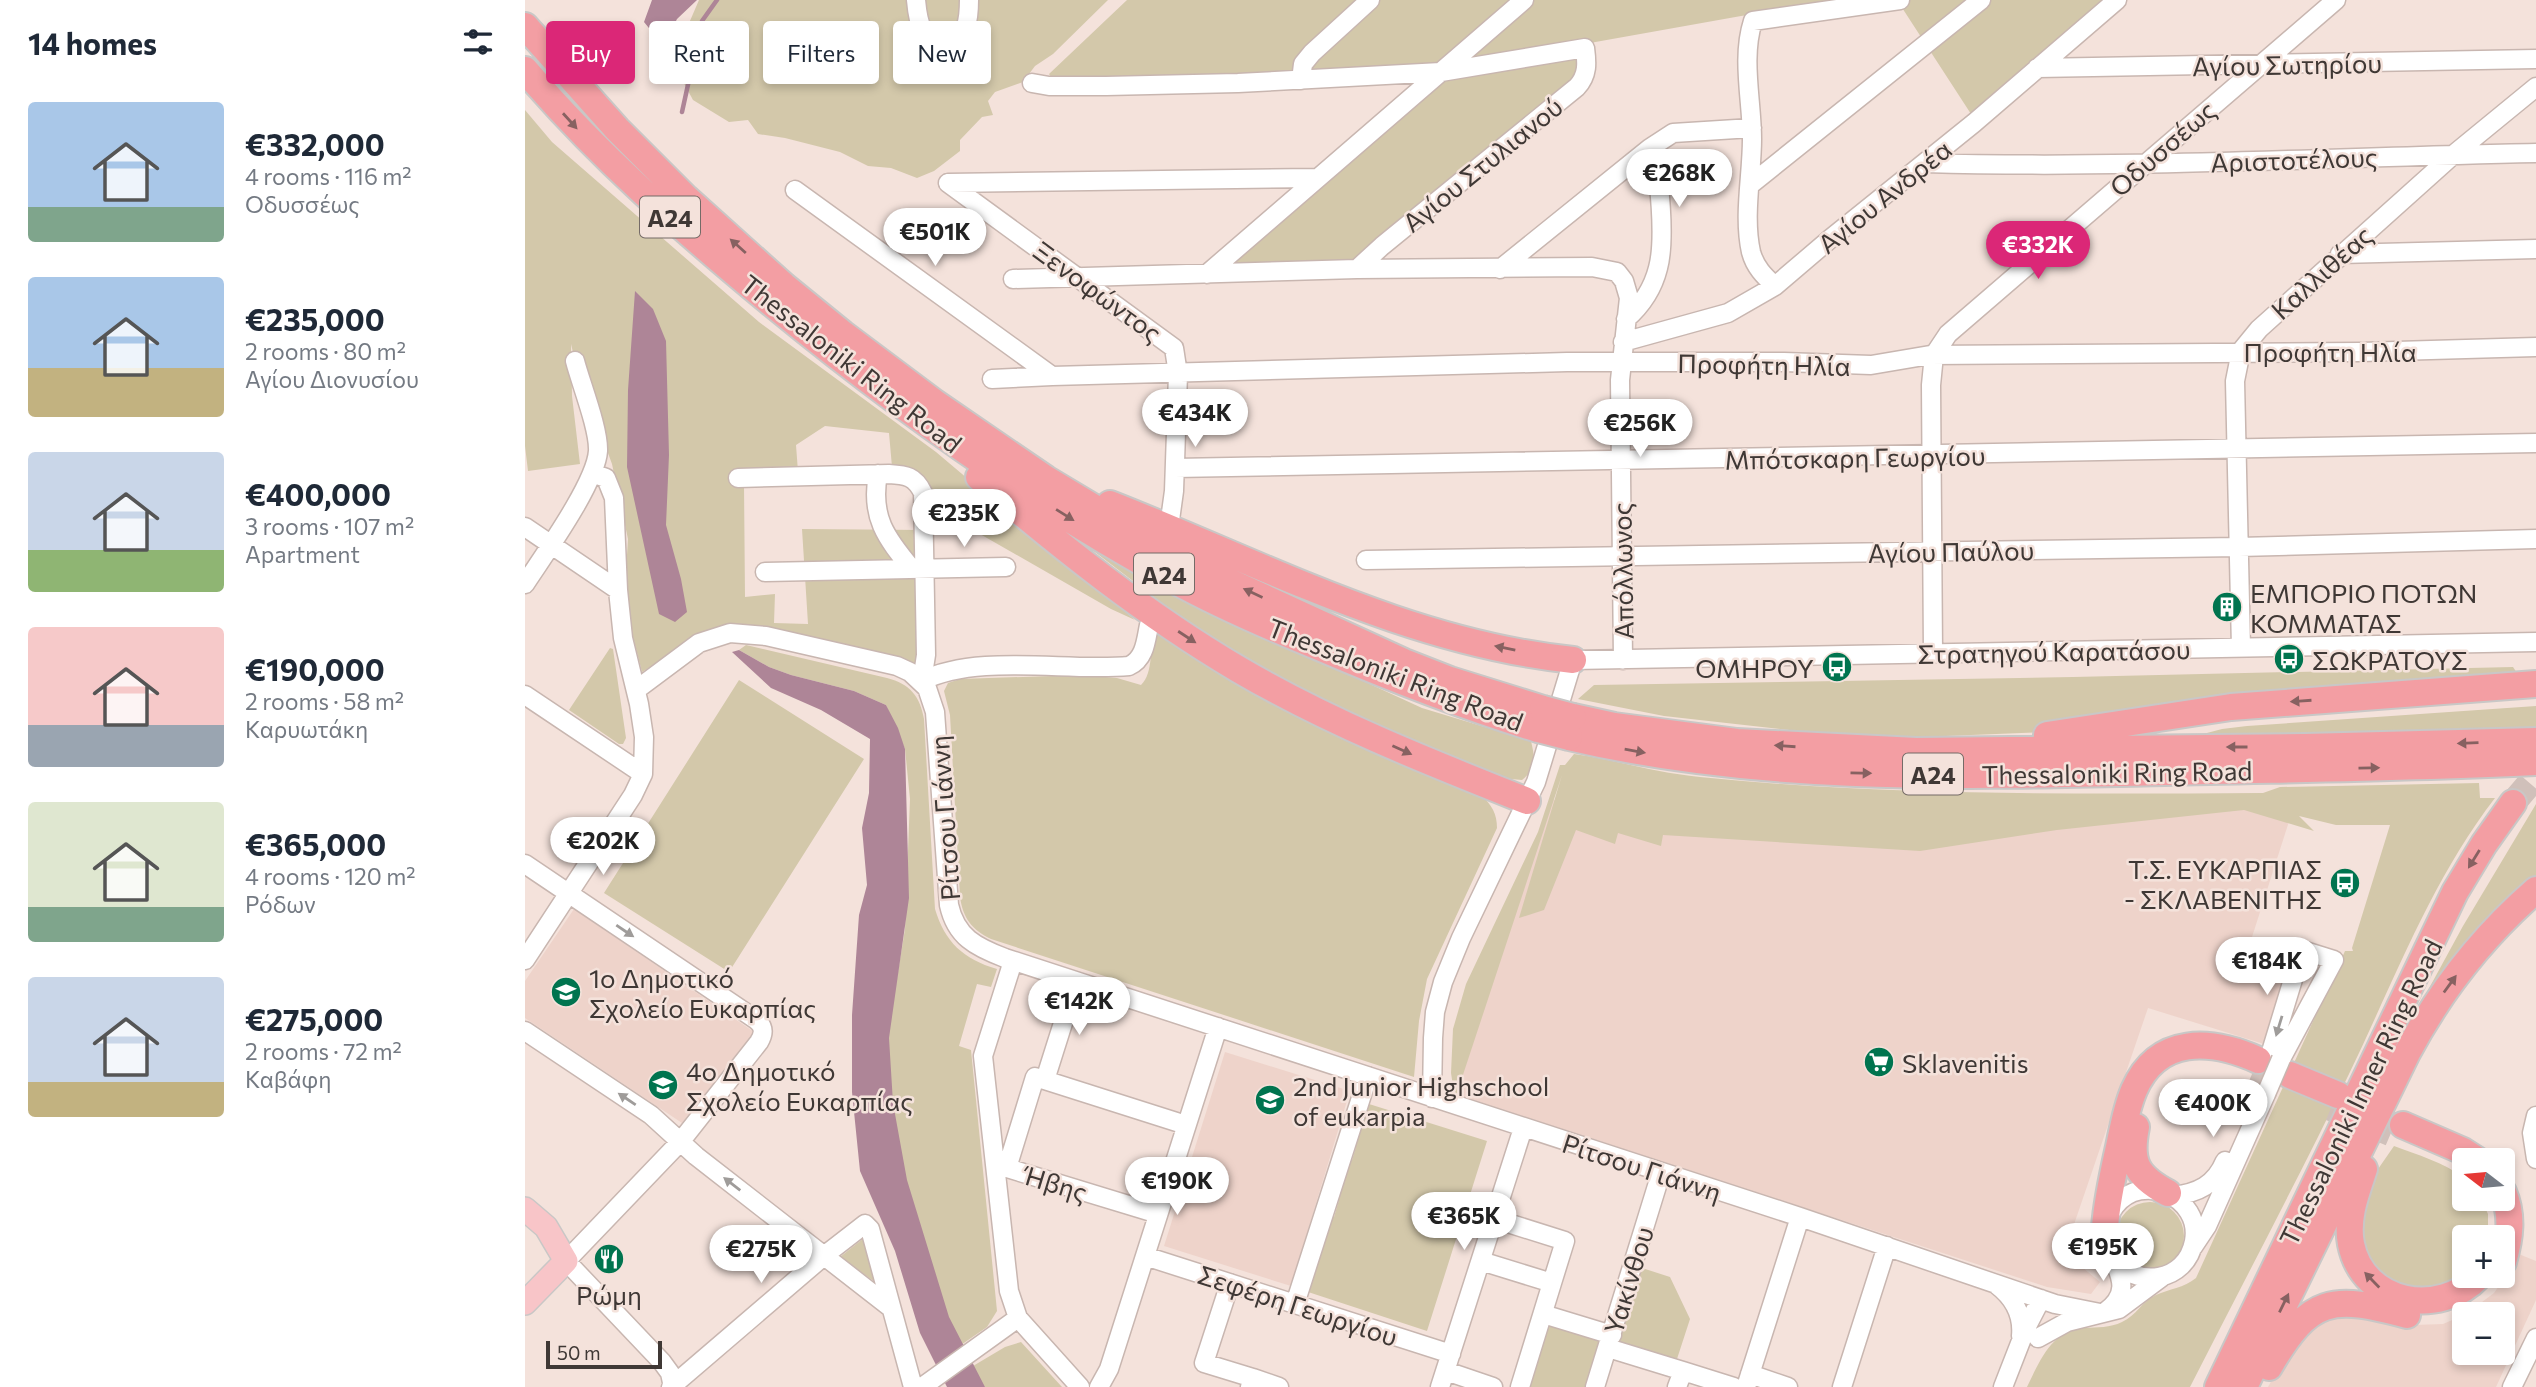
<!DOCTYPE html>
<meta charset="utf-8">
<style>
:root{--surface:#fff;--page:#f2f2f3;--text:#1f2937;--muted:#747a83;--accent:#db2777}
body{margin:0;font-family:Commissioner,sans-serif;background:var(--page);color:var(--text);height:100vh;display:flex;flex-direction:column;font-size:26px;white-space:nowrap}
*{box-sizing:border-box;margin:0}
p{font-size:23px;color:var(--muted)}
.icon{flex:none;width:38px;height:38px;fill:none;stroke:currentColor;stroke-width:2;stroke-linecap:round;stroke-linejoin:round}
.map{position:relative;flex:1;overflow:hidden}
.drawer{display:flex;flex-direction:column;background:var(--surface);width:525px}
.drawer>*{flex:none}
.top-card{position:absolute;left:21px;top:21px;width:665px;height:63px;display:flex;gap:14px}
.needle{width:46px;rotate:286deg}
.fabs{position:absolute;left:1927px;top:1148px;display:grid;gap:14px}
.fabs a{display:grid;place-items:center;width:63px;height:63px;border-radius:7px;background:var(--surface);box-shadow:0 4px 10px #0003;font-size:35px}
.scale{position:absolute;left:21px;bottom:18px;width:116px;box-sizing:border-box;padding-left:7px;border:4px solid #3f3835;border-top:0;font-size:19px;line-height:24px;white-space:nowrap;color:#3f3835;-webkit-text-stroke:5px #f4e2db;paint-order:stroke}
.price{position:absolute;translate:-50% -60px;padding:0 16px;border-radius:24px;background:#fff;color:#222;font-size:23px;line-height:46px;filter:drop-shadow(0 2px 4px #0008)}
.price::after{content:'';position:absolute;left:50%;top:42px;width:21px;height:16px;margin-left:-10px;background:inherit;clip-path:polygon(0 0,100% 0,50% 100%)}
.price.active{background:var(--accent);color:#fff}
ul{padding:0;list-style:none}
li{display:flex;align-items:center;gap:21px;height:175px;padding:0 28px}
li span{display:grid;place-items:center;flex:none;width:196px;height:140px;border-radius:7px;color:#555}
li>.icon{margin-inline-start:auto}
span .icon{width:84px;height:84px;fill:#fffc;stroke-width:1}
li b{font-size:30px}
h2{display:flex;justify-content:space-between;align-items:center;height:84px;padding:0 28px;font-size:30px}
.tag{padding:0 24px;border-radius:7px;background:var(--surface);box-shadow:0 4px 10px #0003;font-size:24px;line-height:63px}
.tag.active{background:var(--accent);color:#fff}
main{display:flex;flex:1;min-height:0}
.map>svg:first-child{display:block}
</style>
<main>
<section class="drawer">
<h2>14 homes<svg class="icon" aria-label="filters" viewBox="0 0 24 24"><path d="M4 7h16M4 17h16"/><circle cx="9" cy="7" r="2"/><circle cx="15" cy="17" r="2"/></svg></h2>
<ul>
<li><span style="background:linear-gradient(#a9c7e8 75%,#7fa58c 0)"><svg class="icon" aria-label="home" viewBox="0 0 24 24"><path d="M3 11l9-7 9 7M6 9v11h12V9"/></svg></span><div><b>€332,000</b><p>4 rooms · 116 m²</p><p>Οδυσσέως</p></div></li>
<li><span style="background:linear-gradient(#a9c7e8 65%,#c2b280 0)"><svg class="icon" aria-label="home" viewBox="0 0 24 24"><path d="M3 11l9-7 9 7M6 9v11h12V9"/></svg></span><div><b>€235,000</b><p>2 rooms · 80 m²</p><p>Αγίου Διονυσίου</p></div></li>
<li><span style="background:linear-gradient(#c9d6e8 70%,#8fb573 0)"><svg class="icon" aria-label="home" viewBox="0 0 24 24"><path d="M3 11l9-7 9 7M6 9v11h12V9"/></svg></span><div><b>€400,000</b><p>3 rooms · 107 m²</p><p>Apartment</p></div></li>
<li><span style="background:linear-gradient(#f6c9c9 70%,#9aa5b1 0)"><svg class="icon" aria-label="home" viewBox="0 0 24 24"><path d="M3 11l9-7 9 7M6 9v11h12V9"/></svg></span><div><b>€190,000</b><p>2 rooms · 58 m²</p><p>Καρυωτάκη</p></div></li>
<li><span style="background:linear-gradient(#dfe7d0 75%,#7fa58c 0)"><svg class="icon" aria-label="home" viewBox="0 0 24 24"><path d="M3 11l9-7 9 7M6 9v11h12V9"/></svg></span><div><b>€365,000</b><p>4 rooms · 120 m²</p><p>Ρόδων</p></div></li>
<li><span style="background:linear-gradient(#c9d6e8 75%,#c2b280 0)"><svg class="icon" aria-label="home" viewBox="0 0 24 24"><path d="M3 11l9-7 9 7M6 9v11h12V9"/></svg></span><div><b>€275,000</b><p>2 rooms · 72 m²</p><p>Καβάφη</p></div></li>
</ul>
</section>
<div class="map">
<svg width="2011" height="1387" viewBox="0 0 2011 1387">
<rect width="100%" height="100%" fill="#f4e2db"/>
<path fill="#eed3ca" d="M1738 793 1768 809 1727 937 1769 951 1739 1044 1623 1008 1543 1242 1551 1262 1575 1282 1566 1294 1522 1287 930 1094 1027 799 1062 812Z
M49 909 229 1032 157 1123 0 1018V981Z
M700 1052 825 1091 766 1286 639 1246Z
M1991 1253 2011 1261V1300L1971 1387H1743L1761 1355 1805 1312 1889 1325 1918 1324 1939 1315V1353H1978V1314H1941L1969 1293 1985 1270Z"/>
<path fill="#d3c8aa" d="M174 0H583L528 54 510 66 498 82 470 92 463 101 468 115 457 117 435 140V151L409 171 392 178 366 168 343 166 315 152 260 138 233 134 223 120 204 122 168 100 154 74 152 51Z
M602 0H1327L1216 16 1048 46 1055 79 829 263 702 267 932 64 749 76 529 81 524 74Z
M1372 0H1581L1551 28 1446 114Z
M0 110 27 142 234 322 411 452 610 620 586 609 441 526 406 513 399 491 368 478 364 433 300 426 271 445 274 485H219L220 597 250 594 249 623 283 624 277 529 399 530 395 672 240 637 169 641 117 672 99 602 103 539 87 464 51 365 46 344 47 396 55 464 3 471 0 446Z
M528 520 727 630 897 708 1006 741C1010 758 1012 768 997 780L964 777 842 728 680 636Z
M628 627C672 658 716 688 764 713 825 745 892 769 956 795 967 805 972 814 972 828L902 979 894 1021 889 1077 466 939C447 930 438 918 435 897L425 715 419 691 423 683 435 679 557 675 592 678 616 685C629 673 625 644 628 627Z
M221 645 362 678C385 684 395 696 399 719L410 909C420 942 438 959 472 969L466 987 452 984 434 1046 446 1050 472 1311 462 1327 420 1356 350 1113 380 929 385 799 380 749 361 705 329 691 266 675 244 667 214 650Z
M85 648 88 649 101 738 98 744H94L44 710Z
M1988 667 1998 682 1575 730 1345 739 1139 716 1053 699 1069 685 1548 677Z
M214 680 339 759 204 972 79 893Z
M2011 706V730L1648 742 1697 729 1722 726Z
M1049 754C1091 760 1132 773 1175 777 1362 796 1550 794 1738 793L1755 787 1954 783 1955 798H1970C1906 881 1869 981 1824 1074 1773 1179 1718 1283 1665 1387H1502C1515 1361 1526 1330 1560 1328 1572 1327 1585 1328 1597 1322 1611 1316 1617 1301 1631 1295 1644 1289 1659 1288 1671 1278L1820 951H1828L1827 948 1865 825H1811L1774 816 1789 831 1719 810 1532 830 1395 851 1138 835 1136 846 1093 833 1090 844 1051 830 1019 910 994 918 1037 775 930 1099 926 1073 928 1029 941 984 1013 832 1035 765H1040Z
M2011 804V893L1866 1058 1938 926Z
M844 1104 962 1141 902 1331 777 1290 801 1215 809 1217 814 1200 809 1198 821 1159 827 1160 831 1147 826 1145 839 1106 843 1107Z
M1869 1146C1892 1155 1919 1162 1939 1178V1199H1956L1963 1214V1237H1939V1276L1918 1293 1857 1282 1831 1236 1851 1172Z
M1591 1236a34 34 0 1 1 68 0a34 34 0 1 1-68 0Z
M339 1238 352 1280 350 1282 315 1257Z
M1114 1267 1145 1277 1165 1319 1151 1362 1091 1343Z
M1020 1319 1079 1337 1063 1387H999Z
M496 1342 537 1387H460L457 1385 448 1366 480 1347Z"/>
<path fill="#ae8597" d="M127 0H172L152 19 144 35 128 33 119 22Z
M110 291 128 309 141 341 144 455 141 525 156 579 162 612 150 622 134 614 102 467 103 390Z
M214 650 244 667 266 675 329 691 361 705 373 728 380 749 384 898 364 1038 368 1103 382 1180 424 1317 460 1387H422L395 1333 370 1251 335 1171 327 1092V1015L334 915 342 885 337 828 344 793 345 739 296 710 246 688 207 652Z"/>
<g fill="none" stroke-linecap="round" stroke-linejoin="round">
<path stroke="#ae8597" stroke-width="4.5" d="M157 112 177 21 192 0"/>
<path stroke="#d0c0ba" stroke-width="18" stroke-dasharray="18 9" stroke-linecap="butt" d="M625 620 637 561"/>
<path stroke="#d0c0ba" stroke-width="26" stroke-dasharray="26 13" stroke-linecap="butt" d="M1988 803 2011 776
M1727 1074 1760 1088
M1806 1108 1872 1136"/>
<g stroke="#c8b6b0" stroke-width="21">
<path id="minor" d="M391 0C393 23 397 44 423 46 442 39 444 18 444 0
M1512 68 2011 59
M776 80 778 64 787 53 845 0
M507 83 524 86H581L713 83 916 72 1060 48C1062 63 1063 75 1052 87L857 246 832 269
M1400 163C1604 169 1808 157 2011 153
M423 183 649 348 653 374 649 491 645 520
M423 183 790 178
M1225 185 1456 0
M270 190 527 376
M1815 254 2011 249
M975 269 1125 148
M682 274 999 0
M488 279 832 269 1067 267 1092 272 1099 281 1104 298 1095 380 1098 660
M1250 286C1239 276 1230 267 1226 252 1218 216 1227 175 1227 139 1227 101 1216 58 1228 21L1375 0
M1101 319C1116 306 1128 288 1133 268 1140 242 1136 172 1125 148L1148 133 1227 128
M1098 342 1203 313 1250 286 1305 239 1449 123 1592 0
M467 379 527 376 1042 362H1259L1346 365 1405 355 1836 352 2011 347
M650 468 2011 443
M353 474C345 517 361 538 387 569
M213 478 364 474C381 475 390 476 398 493L401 655 397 681
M0 527 93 590
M841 560 1714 547 2011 539
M240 572 481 567
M0 584C19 555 71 483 73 451 74 429 56 384 50 361
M1716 648 1710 381 1716 351 1734 329 1928 155 2011 87
M1408 653 1406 385 1409 355 1423 334 1811 0
M397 681C453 653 542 672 604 666 620 659 621 640 624 625
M111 690 174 643 205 633 241 636 372 666 385 672 402 688 410 712 424 905C431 937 451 947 480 958L1275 1217 1530 1304 1575 1313
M0 695 118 774
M0 864 230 1019C239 1026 240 1032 234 1042L156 1141 41 1261 137 1362 145 1373 148 1387
M0 960 108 795 118 774 119 737 114 704 98 638 93 590 89 498 81 478 67 473
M488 961 458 1056 484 1291 493 1318 555 1387
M0 1031 126 1115 171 1156 366 1308
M1745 1055 1777 950 1809 960 1756 1059
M520 1080 551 982
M907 1098 908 1038 910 1012 918 982 936 938 1011 782 1048 660 2011 642
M2011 1116 2007 1133 2011 1159
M472 1165 633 1214
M482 1168 510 1077 661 1125
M1648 1196C1673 1193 1690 1185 1700 1161
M970 1219 1040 1241 1027 1283
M1668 1247 1682 1226 1741 1094
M620 1256 926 1354
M956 1261 1027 1283 995 1387
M705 1283 679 1363 728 1378 725 1387
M1472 1285C1489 1298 1498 1315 1496 1336
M770 1304 843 1076
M1580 1312C1626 1279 1557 1248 1590 1206 1617 1171 1677 1197 1669 1241 1661 1283 1611 1289 1587 1258
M1018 1314 1087 1335
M1513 1338 1542 1322 1594 1309 1637 1277
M1083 1348 1158 1371 1152 1387
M921 1371 968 1387
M1158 1371 1209 1387
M1225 1374 1263 1387
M728 1378 754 1387
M146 1387 300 1255 340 1224 345 1229 388 1387
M397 1387 493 1318
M574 1387 584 1369 693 1027
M915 1387 998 1128
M1070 1387 1136 1173
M1221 1387 1275 1217
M1317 1387 1362 1246
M1478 1387 1501 1328 1516 1299
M1987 1387 2011 1338"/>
</g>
<g stroke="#c9c7c6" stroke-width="26">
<path id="major" d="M0 1209 21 1227 41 1261 0 1303"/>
</g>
<g stroke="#c9c7c6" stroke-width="30">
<path id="highway" d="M0 26 92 129 161 198 259 286 318 334 410 403 521 479 641 551 696 578 879 662 925 680 1018 709
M0 70C73 156 158 230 245 302 371 406 506 502 649 580 696 606 745 627 794 647 866 678 938 706 1013 729
M454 477C536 547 620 614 713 669 805 723 904 762 1002 801
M585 504C736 563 883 643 1048 660
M1048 717 1089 726 1212 742 1391 751 1780 747 2011 741
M1522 735 1706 707 2011 684
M1044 737C1238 783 1441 776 1640 772 1764 769 1887 768 2011 762
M1765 1075 1813 1095
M1878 1125 1938 1151 1952 1160
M1611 1127C1604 1162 1611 1176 1643 1193
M1839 1169C1831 1193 1821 1218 1826 1244 1838 1305 1915 1318 1954 1276
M1978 1192C1988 1215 1985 1238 1978 1262
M1580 1227C1582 1200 1588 1174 1594 1147 1598 1128 1601 1109 1609 1090 1633 1035 1686 1039 1733 1060
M1744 1367C1785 1296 1807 1295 1882 1315
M1693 1387 1930 892 1959 844 1988 803
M1719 1387 1882 1053C1915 991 1958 936 2011 890"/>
</g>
<use href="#minor" stroke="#fff" stroke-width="18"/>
<use href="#major" stroke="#f8c5c8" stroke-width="23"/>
<use href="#highway" stroke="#f39ea3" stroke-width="26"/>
<g stroke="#c8b6b0" stroke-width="21" stroke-linecap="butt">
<path id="minor-bridge" d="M1741 1094 1756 1059"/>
</g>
<g stroke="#c9c7c6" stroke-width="30" stroke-linecap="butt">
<path id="highway-bridge" d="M1018 709 1048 717
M1013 729 1044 737"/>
</g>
<use href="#minor-bridge" stroke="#fff" stroke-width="18"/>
<use href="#highway-bridge" stroke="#f39ea3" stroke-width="26"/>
</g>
<defs><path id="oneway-solid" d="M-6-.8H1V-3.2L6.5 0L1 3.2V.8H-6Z" transform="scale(1.75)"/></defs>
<g fill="#876161">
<use href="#oneway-solid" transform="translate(45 121) rotate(48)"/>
<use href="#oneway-solid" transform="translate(213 246) rotate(-138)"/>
<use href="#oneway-solid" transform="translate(540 515) rotate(32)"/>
<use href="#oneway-solid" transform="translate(728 593) rotate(-155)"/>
<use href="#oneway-solid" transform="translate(662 637) rotate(33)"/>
<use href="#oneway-solid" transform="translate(980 648) rotate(-169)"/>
<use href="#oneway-solid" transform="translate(1776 701) rotate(176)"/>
<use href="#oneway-solid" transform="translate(1943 743) rotate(178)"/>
<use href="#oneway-solid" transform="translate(1260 746) rotate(-176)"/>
<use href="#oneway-solid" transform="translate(1712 747) rotate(180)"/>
<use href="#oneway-solid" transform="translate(877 750) rotate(24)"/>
<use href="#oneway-solid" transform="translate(1110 751) rotate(10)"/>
<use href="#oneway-solid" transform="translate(1844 768) rotate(-1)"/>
<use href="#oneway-solid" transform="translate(1336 773) rotate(1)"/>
<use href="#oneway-solid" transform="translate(1949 859) rotate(122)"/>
<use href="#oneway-solid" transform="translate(1925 984) rotate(-54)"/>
<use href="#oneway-solid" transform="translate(1847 1280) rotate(-134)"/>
<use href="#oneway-solid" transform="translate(1759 1303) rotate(-64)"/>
</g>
<g fill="#9f9c9a">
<use href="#oneway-solid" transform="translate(100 931) rotate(34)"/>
<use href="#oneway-solid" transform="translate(1754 1026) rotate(107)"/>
<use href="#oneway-solid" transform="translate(102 1099) rotate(-146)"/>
<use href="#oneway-solid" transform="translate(207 1184) rotate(-142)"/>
</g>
<defs>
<g id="building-disc" transform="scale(1.575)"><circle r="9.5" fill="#00744f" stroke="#f4e2db"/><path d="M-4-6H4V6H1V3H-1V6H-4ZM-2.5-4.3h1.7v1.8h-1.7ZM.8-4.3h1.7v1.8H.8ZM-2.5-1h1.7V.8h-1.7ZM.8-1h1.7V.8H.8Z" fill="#fff"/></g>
<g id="bus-disc" transform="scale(1.575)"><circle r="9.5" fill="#00744f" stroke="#f4e2db"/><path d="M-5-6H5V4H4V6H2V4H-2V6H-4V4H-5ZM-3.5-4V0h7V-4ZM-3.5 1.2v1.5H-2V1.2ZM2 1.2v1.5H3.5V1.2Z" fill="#fff"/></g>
<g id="school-disc" transform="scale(1.575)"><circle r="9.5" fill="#00744f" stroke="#f4e2db"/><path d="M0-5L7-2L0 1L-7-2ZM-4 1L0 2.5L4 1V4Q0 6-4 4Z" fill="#fff"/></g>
<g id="supermarket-disc" transform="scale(1.575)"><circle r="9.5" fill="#00744f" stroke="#f4e2db"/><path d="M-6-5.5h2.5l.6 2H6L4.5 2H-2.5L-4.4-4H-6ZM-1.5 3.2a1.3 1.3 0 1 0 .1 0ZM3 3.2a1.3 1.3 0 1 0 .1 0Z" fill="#fff"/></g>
<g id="restaurant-disc" transform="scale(1.575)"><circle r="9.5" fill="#00744f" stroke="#f4e2db"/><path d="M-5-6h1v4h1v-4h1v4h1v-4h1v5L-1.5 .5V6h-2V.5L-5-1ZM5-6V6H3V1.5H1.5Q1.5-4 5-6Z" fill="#fff"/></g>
</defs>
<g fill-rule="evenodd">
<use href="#building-disc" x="1702" y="607"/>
<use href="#bus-disc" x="1764" y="659"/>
<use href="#bus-disc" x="1312" y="667"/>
<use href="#bus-disc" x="1820" y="883"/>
<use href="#school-disc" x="41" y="992"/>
<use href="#supermarket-disc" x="1354" y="1062"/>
<use href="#school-disc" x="138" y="1085"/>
<use href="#school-disc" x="745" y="1100"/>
<use href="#restaurant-disc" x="84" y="1259"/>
</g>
<g text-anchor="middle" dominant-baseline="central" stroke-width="5" stroke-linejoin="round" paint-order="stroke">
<g fill="#f4e2db" stroke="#756b67" stroke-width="2">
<rect x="115" y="196.5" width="60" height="41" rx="5"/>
<rect x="609" y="553.5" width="60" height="41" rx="5"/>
<rect x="1378" y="753.5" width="60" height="41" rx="5"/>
</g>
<g font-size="24" font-weight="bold" fill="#3f3835">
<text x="145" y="217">Α24</text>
<text x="639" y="574">Α24</text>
<text x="1408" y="774">Α24</text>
</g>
<g font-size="26" fill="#3f3835" stroke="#f4e2db">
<text transform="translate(1762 64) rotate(-1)">Αγίου Σωτηρίου</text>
<text transform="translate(1637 148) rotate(-41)">Οδυσσέως</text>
<text transform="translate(1769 159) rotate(-2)">Αριστοτέλους</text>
<text transform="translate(957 164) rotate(-39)">Αγίου Στυλιανού</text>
<text transform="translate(1359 196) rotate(-39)">Αγίου Ανδρέα</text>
<text transform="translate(1796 272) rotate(-42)">Καλλιθέας</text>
<text transform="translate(573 291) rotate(36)">Ξενοφώντος</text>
<text x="1805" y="351">Προφήτη Ηλία</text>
<text transform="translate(327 363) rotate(38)">Thessaloniki Ring Road</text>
<text transform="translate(1239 364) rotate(1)">Προφήτη Ηλία</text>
<text transform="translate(1330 457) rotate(-1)">Μπότσκαρη Γεωργίου</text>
<text transform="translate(1426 551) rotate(-1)">Αγίου Παύλου</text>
<text transform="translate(1097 571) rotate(-91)">Απόλλωνος</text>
<text transform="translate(1529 651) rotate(-1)">Στρατηγού Καρατάσου</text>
<text transform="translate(871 674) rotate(21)">Thessaloniki Ring Road</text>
<text transform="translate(1592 772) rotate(-1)">Thessaloniki Ring Road</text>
<text transform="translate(419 818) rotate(-94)">Ρίτσου Γιάννη</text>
<text transform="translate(1835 1092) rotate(-64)">Thessaloniki Inner Ring Road</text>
<text transform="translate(1117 1167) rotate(18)">Ρίτσου Γιάννη</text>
<text transform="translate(531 1183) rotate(17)">Ήβης</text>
<text transform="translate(1103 1280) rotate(-73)">Υακίνθου</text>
<text transform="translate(773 1305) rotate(18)">Σεφέρη Γεωργίου</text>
</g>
<g font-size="26" fill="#3f3835" stroke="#f4e2db" text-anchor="start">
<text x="1725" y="592">ΕΜΠΟΡΙΟ ΠΟΤΩΝ<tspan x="1725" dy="30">ΚΟΜΜΑΤΑΣ</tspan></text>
<text x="1787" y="659">ΣΩΚΡΑΤΟΥΣ</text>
<text x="1289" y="667" text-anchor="end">ΟΜΗΡΟΥ</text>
<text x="1797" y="868" text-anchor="end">Τ.Σ. ΕΥΚΑΡΠΙΑΣ<tspan x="1797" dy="30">- ΣΚΛΑΒΕΝΙΤΗΣ</tspan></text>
<text x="64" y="977">1ο Δημοτικό<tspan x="64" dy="30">Σχολείο Ευκαρπίας</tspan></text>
<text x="1377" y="1062">Sklavenitis</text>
<text x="161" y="1070">4ο Δημοτικό<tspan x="161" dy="30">Σχολείο Ευκαρπίας</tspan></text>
<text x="768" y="1085">2nd Junior Highschool<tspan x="768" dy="30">of eukarpia</tspan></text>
<text x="84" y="1294" text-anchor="middle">Ρώμη</text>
</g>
</g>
</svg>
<div class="fabs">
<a><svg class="needle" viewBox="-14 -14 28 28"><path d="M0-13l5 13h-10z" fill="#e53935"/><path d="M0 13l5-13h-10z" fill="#747a83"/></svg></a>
<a>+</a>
<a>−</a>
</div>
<div class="scale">50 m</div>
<b class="price" style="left:1154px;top:209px">€268K</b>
<b class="price" style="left:410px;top:268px">€501K</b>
<b class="price active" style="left:1513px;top:281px">€332K</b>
<b class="price" style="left:670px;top:449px">€434K</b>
<b class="price" style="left:1115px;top:459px">€256K</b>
<b class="price" style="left:439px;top:549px">€235K</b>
<b class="price" style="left:78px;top:877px">€202K</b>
<b class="price" style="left:1742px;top:997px">€184K</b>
<b class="price" style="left:554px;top:1037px">€142K</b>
<b class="price" style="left:1688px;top:1139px">€400K</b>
<b class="price" style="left:652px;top:1217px">€190K</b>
<b class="price" style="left:939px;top:1252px">€365K</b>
<b class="price" style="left:1578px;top:1283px">€195K</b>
<b class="price" style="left:236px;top:1285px">€275K</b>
<div class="top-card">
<a class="tag active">Buy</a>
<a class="tag">Rent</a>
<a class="tag">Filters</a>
<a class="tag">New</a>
</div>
</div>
</main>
